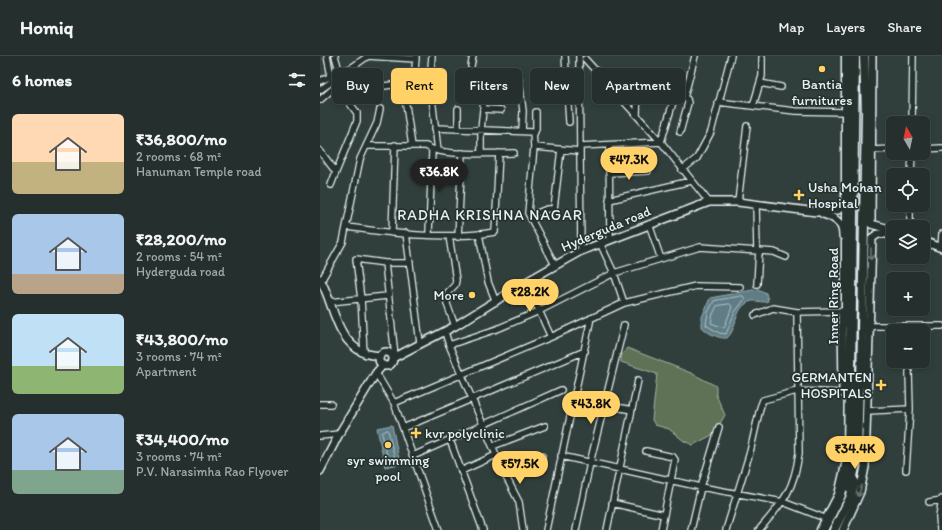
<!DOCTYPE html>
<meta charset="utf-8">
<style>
:root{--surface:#252f2d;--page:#313b39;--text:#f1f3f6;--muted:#a3a9aa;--line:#424a49;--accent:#ffd166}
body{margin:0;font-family:Itim,sans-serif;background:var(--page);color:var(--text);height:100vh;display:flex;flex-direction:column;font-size:15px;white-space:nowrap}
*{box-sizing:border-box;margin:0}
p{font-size:13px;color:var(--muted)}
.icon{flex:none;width:22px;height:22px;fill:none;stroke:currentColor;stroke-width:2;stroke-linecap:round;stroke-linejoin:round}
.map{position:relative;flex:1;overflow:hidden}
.panel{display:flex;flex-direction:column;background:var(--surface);width:320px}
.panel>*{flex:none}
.guide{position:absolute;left:12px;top:12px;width:380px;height:36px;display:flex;gap:8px}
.needle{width:26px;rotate:351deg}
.fabs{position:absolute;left:566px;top:60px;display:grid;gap:8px}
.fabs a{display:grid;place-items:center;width:44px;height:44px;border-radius:6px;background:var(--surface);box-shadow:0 2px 6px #0003,0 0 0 1px var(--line);font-size:20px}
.price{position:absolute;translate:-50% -34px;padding:0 9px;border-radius:14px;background:var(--accent);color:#111;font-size:13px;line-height:26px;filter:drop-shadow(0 1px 2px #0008)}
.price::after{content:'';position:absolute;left:50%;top:24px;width:12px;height:9px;margin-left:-6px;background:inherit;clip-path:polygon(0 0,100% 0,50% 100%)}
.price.current{background:#222;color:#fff}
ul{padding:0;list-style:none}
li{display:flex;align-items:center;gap:12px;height:100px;padding:0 12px}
li span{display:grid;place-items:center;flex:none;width:112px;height:80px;border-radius:6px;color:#555}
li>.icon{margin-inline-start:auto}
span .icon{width:48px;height:48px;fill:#fffc;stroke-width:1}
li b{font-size:17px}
h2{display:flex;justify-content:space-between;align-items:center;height:48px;padding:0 12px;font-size:17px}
.chip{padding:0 14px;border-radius:6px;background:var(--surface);box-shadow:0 2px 6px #0003,0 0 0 1px var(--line);font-size:14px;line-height:36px}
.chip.current{background:var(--accent);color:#111}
header{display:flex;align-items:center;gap:24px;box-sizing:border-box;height:56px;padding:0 20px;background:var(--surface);border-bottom:1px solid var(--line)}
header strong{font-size:19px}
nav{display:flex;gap:22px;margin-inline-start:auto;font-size:14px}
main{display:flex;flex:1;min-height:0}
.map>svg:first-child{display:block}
</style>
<header>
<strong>Homiq</strong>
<nav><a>Map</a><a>Layers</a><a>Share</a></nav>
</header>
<main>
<section class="panel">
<h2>6 homes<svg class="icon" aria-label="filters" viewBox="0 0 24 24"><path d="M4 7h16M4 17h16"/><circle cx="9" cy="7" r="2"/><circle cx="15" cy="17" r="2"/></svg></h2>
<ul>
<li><span style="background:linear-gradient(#ffd9b3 60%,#c2b280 0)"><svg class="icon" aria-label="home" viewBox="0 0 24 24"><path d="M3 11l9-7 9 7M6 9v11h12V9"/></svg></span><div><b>₹36,800/mo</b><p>2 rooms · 68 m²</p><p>Hanuman Temple road</p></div></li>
<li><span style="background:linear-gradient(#a9c7e8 75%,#b9a48a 0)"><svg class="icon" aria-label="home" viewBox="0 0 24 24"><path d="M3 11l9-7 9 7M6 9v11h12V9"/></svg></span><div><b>₹28,200/mo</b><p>2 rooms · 54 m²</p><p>Hyderguda road</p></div></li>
<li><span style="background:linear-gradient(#bfe0f5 65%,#8fb573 0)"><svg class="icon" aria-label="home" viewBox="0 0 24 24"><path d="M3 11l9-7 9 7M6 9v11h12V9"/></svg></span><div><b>₹43,800/mo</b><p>3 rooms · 74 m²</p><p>Apartment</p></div></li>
<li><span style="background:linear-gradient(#a9c7e8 70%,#7fa58c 0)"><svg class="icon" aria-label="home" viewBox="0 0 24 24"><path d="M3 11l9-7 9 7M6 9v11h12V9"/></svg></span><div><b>₹34,400/mo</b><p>3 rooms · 74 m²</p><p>P.V. Narasimha Rao Flyover</p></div></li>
</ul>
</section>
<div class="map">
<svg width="622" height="474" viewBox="0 0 622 474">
<rect width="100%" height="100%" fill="#313f3c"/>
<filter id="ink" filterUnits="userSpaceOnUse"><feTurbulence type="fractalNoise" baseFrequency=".025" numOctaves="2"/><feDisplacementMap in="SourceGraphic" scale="8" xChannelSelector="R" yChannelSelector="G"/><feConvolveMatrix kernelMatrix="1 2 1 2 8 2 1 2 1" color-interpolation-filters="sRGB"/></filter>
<g filter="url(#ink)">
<path fill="#607255" stroke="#a4b2a6" d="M307 292 371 317 396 330V339L405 359 394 378 373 389 364 385 349 373 335 369 332 364 337 318 301 306V300Z"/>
<path fill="#617d85" stroke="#97abb3" d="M438 233 446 237 448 245C441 248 435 242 427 247 414 254 417 274 407 282 399 283 387 277 382 271V261L390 242Z
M72 369 80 408 65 411 57 372Z"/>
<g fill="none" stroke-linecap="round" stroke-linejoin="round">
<path stroke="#b2c3ca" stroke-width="1" d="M423 240 425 243 415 256 406 278 399 277 386 269 388 256 394 245Z
M410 248 412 251 404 272 391 267 393 258 397 250Z
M68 374 75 403 70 406 68 404 62 377Z"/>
<g stroke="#e8f1f8" stroke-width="8">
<path id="minor" d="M15 0 21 21
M47 0 96 3
M112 0 110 24 118 95
M245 0 249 66
M259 0 261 195
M265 3 341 86 389 146
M151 10 153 0
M154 18 164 19 166 23 161 74V97
M199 24 203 55 202 75
M0 25 9 21 10 15 7 0
M94 26 96 1
M440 27 461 31
M64 30 110 24
M0 34 48 0
M0 44 23 24 28 13
M398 46 475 55 526 56
M86 49 92 90
M433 50 442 20V2
M163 53 181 54
M317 59 318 24
M592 67 593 0
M115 72 213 76 214 91 208 157 235 209
M138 73V53
M360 76 368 47 367 43 364 42
M214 78 216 73V56
M289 89 290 183
M47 90H106C122 101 173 97 194 97
M260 90 341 86 354 43 358 41 364 42 375 0
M214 91 260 95
M603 93 622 92
M550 94 573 93
M0 95 16 116 37 65V57L17 30
M362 114 377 102 391 76 411 0
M289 117 328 115
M591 119 592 97
M11 129 16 116
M289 144 371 125
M418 146 427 70
M436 148 437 195
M210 160 227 153H234L241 93
M329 168 341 203
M27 171C76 178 126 184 175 176L179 97
M590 171V149
M72 177 75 89
M86 177 100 287
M109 178 112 95
M159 178 168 226 176 246
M129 180 136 224 135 229 128 236 127 248 135 270
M138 181 142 97
M280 187 294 217 304 247
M621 191 622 178
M65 207 75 300
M1 225 23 186 40 103 57 67 60 53
M206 226 231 281
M437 228 439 195
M10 246 67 240
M435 259 453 252 477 256 522 255
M547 270H622
M125 276 129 289 183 415 199 446 203 474
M129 289 177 273 219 255 294 217 380 191 454 196 466 201
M44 297 41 243 36 203 65 207H90
M589 316 590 353
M56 317 74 347 119 474
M74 347 231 281 304 247 376 230 420 231
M0 348H11
M285 349 312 354
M547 355 590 353 586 414
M83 372 265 295
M0 380 19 378
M130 384 163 474
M173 390 225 370
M326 395 353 401 355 404 341 474
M93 400 241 334
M241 400 381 431 463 446 507 463
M141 415 176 399
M183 415 222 400
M609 446 622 444
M292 447 344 459
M226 474 271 262
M256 474 270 407 304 269
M287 474 318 324
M371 474 381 431 399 371
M406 474 430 396 440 352 443 344 477 335 523 337
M439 474C463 446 474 435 479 397L477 256
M620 474 619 460 622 443"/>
</g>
<g stroke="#e8f1f8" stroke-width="10">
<path id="tertiary" d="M552 0 551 168 573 174
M503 158C515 162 523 166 523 180
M603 185 622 192
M0 223C14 247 15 284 44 297 49 299 55 299 60 300
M522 259 523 337H527
M59 303a7 7 0 1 1 14 0a7 7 0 1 1-14 0Z
M73 302 135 270 206 226 261 195 389 146H418L497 156 518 154 526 146
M0 415 19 378 56 317 63 309
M523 474 540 436 545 411 552 182 558 178H573"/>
</g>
<g stroke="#e8f1f8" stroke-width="11">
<path id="primary" d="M526 267V0
M541 329 546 57 544 0
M514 474 530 442 535 426"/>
</g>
<g stroke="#e8f1f8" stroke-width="13">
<path id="motorway" d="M530 431 536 400 538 323
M502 474 520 439 529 400 534 0"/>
</g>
<use href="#minor" stroke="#26332d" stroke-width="5.5"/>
<use href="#tertiary" stroke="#26332d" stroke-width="7"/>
<use href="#primary" stroke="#26332d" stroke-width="8"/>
<use href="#motorway" stroke="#26332d" stroke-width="10"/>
</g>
<defs><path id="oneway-shaft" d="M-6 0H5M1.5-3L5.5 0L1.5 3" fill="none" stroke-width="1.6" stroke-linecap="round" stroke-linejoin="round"/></defs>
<g stroke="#6a7674">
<use href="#oneway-shaft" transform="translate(551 198) rotate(91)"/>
<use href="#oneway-shaft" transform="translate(540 435) rotate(108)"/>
</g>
</g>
<g fill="#ffd166" stroke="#26332d" stroke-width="1.5">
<circle cx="502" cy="13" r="4"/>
<path d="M477 133h4v4h4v4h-4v4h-4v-4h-4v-4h4z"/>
<circle cx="152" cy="239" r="4"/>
<path d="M559 323h4v4h4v4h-4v4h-4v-4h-4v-4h4z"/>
<path d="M94 371h4v4h4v4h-4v4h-4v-4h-4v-4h4z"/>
<circle cx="68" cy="389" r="4"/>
</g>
<g text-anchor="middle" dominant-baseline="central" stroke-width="3.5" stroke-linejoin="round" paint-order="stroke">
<g font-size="14" fill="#e8f1f8" stroke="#26332d">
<text x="502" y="28">Bantia<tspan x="502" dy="16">furnitures</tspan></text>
<text x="488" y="131" text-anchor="start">Usha Mohan<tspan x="488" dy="16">Hospital</tspan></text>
<text x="144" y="239" text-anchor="end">More</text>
<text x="552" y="321" text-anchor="end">GERMANTEN<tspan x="552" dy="16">HOSPITALS</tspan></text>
<text x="105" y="377" text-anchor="start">kvr polyclinic</text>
<text x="68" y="404">syr swimming<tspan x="68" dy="16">pool</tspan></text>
</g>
<g font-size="14" fill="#e8f1f8" stroke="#26332d">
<text transform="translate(286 173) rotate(-23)">Hyderguda road</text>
<text transform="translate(513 240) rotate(-90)">Inner Ring Road</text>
</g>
<g font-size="15" letter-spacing="1" fill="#e8f1f8" stroke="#26332d">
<text x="170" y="159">RADHA KRISHNA NAGAR</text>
</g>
</g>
</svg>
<div class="fabs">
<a><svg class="needle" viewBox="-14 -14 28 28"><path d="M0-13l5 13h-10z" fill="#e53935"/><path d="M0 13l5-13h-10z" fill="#a3a9aa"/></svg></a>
<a><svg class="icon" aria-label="locate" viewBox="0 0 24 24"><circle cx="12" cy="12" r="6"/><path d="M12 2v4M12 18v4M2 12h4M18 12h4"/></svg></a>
<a><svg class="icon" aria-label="layers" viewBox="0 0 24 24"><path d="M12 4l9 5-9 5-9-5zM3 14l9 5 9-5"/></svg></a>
<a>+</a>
<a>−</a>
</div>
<b class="price" style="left:309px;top:125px">₹47.3K</b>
<b class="price current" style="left:119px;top:137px">₹36.8K</b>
<b class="price" style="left:210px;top:257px">₹28.2K</b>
<b class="price" style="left:271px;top:369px">₹43.8K</b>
<b class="price" style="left:535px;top:414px">₹34.4K</b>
<b class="price" style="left:200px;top:429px">₹57.5K</b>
<div class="guide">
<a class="chip">Buy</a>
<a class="chip current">Rent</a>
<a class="chip">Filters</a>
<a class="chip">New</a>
<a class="chip">Apartment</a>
</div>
</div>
</main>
